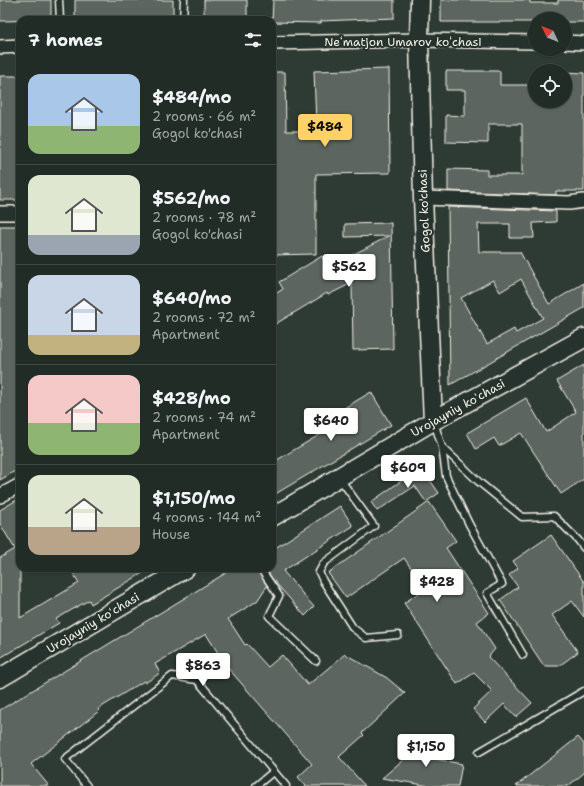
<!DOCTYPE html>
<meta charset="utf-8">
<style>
:root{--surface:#222c27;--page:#2a342f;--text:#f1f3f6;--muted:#a2a7a7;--line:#3f4844;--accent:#ffd166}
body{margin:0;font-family:"Shantell Sans",sans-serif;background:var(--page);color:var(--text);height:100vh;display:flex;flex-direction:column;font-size:15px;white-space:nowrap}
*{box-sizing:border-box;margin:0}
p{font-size:13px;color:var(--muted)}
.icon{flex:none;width:22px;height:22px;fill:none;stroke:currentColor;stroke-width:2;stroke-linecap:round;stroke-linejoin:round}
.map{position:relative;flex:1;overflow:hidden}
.details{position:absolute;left:16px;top:16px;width:260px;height:556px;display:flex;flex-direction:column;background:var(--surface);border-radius:12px;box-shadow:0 1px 3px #0004,0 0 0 1px var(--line)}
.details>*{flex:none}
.needle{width:26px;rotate:313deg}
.fabs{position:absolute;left:528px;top:12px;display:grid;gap:8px}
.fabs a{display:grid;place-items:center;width:44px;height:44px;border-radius:50%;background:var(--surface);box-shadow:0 1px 3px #0004,0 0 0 1px var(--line);font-size:20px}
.price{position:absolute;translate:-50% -34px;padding:0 9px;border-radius:4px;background:#fff;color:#222;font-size:13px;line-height:26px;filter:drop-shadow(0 1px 2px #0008)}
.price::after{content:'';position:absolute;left:50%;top:24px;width:12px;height:9px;margin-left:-6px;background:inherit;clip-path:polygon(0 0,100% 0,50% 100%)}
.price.current{background:var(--accent);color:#111}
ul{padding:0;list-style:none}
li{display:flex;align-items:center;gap:12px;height:100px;padding:0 12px}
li+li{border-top:1px solid var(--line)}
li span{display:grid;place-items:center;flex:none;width:112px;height:80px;border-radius:12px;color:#555}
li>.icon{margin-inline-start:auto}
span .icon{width:48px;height:48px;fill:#fffc;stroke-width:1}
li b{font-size:17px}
h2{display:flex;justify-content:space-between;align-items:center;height:48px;padding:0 12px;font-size:17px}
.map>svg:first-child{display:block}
</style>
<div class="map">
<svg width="584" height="786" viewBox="0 0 584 786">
<rect width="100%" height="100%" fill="#2e3b34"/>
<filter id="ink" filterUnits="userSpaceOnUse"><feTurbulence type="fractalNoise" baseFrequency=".025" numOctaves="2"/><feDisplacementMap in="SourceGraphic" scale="8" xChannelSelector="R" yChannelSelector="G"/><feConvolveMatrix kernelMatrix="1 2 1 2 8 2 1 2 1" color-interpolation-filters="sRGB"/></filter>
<g filter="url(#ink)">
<path fill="#5c655e" stroke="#f4f1e8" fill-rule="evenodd" d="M0 0H51V20L0 21Z
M75 0H173V20H75Z
M204 0H247V20H204Z
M273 0H394V18L321 21V23L272 22Z
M441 0H530V3H558V0H584V22H565V19H535V22H441Z
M389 69 390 173 316 174V254L272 255V72H285L286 131H314V124H316L314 71Z
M446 71H500V85H535V101H565V72L584 73V191H556V195L448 191V169L487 170V175H522V124H488V143L446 142V115L465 116V90H446Z
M0 76H20V200H0Z
M448 207 556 211V222L533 223 534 238H510V224H478L479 252H520L549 304 584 283V308L450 385ZM521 279 543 318 516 333 514 329 487 344 461 298 493 280 500 292Z
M391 223 393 349 353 350 352 283 328 295 327 293 272 326V296L283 289 279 282 322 256 327 268 389 236 345 237V224Z
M0 226H20V468L0 480Z
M584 365V479L561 494 521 433 499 446 494 438 476 449 467 433 526 398 546 432 576 412 557 381Z
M371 392 391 425 272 496V463L336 425 331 416Z
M421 467 439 493 426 502 415 486 377 511 371 502Z
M20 498V618L79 583 70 568H151L91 604 89 600 56 619 59 623 0 658V558L15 549 0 524V510Z
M429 502 456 541 446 548 489 613 477 622 495 649 488 657 532 703 516 717 504 704 485 722 473 709 492 691 474 673 457 684 404 603 423 590 420 586 423 585 404 558 346 598 328 573Z
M340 506 353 526 283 571 314 607 305 616 274 581 265 568H272V550Z
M551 535 584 582V617L572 601 552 615 578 652 559 666H544L500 600 518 587 509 575 518 568 513 561Z
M234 568H256L267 586 257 601 228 619 245 645 247 644 268 667 282 655 308 685 345 654 387 678 405 693 362 733 364 735 339 757 365 786H306L298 777 312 764 227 667 206 634 155 664 160 673 145 683 144 681 98 709 99 711 31 764 49 786H0V710Z
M425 737 438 749 429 758 462 764 458 786H430L382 778 418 747 417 746Z
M578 737 584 744V773L568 786H516Z"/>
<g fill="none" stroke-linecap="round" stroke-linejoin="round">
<g stroke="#f4f1e8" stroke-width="9">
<path id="lane" d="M59 0 60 20
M183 20 184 0
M434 422 442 447 479 482 522 517 554 516 578 540 584 548
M442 447 446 476 469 524 502 584 487 593 523 655
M340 479 374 526 324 563 319 572 323 581 353 628 366 638 398 635
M260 568 279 596 269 616 316 661
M479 752 584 691
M87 786 65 759 172 676 197 680 286 786
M256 786 274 771"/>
</g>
<g stroke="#f4f1e8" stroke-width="16">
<path id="street" d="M565 42 584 43
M272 43 419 40 535 42
M0 47 20 46
M423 198 569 203 584 201
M0 213H20
M0 496 20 485"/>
</g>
<g stroke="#f4f1e8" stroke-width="21">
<path id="secondary" d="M420 0 419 40 423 198 433 421
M272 517 433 421 584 338
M0 678 186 568"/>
</g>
<use href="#lane" stroke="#26332d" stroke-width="6"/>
<use href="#street" stroke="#26332d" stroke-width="13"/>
<use href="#secondary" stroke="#26332d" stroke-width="18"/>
</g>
</g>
<g text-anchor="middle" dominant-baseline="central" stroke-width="4" stroke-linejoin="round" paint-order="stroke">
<g font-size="12" fill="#f4f1e8" stroke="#26332d">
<text x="403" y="42">Neʻmatjon Umarov koʻchasi</text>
<text transform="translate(424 211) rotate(-92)">Gogol ko'chasi</text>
<text transform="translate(458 408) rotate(-29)">Urоjayniy koʻchasi</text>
<text transform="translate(93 623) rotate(-31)">Urоjayniy koʻchasi</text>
</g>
</g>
</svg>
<div class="fabs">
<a><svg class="needle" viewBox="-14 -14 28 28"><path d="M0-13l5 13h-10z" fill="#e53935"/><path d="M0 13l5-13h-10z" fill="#a2a7a7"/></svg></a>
<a><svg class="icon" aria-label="locate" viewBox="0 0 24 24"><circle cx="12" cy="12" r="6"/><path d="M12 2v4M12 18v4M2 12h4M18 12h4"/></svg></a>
</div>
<b class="price current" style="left:325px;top:148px">$484</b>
<b class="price" style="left:349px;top:288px">$562</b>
<b class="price" style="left:331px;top:442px">$640</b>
<b class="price" style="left:408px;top:489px">$609</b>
<b class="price" style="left:437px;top:603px">$428</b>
<b class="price" style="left:203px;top:687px">$863</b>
<b class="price" style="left:426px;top:768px">$1,150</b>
<section class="details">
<h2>7 homes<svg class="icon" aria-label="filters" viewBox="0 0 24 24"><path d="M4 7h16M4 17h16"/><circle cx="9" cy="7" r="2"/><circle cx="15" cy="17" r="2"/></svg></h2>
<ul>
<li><span style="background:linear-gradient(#a9c7e8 65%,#8fb573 0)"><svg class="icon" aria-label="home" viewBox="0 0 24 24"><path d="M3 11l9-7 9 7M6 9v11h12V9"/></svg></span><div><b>$484/mo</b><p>2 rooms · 66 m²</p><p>Gogol ko'chasi</p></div></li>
<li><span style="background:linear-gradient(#dfe7d0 75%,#9aa5b1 0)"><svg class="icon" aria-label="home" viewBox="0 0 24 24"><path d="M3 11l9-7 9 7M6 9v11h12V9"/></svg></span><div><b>$562/mo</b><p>2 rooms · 78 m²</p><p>Gogol ko'chasi</p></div></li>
<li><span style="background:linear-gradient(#c9d6e8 75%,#c2b280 0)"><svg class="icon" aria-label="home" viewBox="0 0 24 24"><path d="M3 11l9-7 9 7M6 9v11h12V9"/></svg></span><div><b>$640/mo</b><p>2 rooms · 72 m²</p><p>Apartment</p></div></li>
<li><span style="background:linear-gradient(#f6c9c9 60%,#8fb573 0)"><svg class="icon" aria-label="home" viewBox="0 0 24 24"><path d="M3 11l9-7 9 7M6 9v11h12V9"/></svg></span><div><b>$428/mo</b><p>2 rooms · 74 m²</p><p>Apartment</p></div></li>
<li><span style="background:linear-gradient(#dfe7d0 65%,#b9a48a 0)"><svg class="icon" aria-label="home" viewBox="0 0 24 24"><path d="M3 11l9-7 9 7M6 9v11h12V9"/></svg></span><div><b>$1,150/mo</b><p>4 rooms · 144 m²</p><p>House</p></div></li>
</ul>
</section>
</div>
